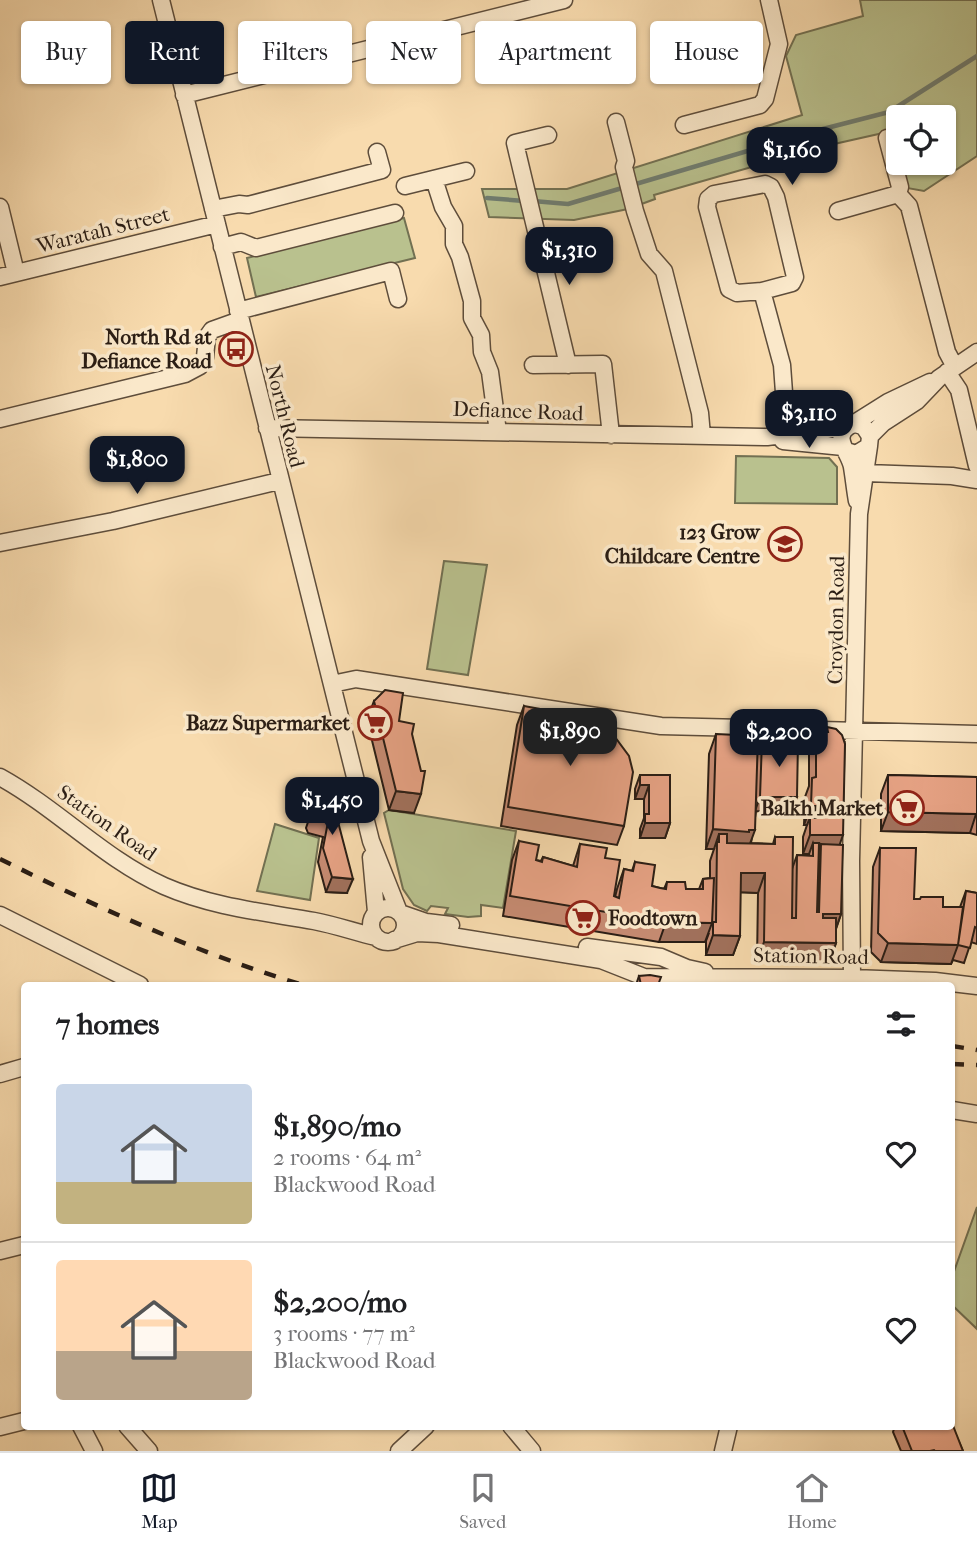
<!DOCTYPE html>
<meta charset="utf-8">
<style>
:root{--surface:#fff;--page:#f2f2f2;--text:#202124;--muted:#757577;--line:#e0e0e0;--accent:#111827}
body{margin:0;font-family:"IM FELL French Canon",serif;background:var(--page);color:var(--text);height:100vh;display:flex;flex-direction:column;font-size:26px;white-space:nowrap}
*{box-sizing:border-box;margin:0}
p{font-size:23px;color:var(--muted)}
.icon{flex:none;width:38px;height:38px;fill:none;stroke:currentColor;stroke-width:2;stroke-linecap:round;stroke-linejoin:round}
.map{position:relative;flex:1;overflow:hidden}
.panel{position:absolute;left:21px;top:982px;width:934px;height:448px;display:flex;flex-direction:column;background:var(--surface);border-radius:7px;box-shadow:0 2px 5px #0004}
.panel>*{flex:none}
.top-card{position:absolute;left:21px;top:21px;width:936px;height:63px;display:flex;gap:14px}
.fabs{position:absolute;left:886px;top:105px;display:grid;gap:14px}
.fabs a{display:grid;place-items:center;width:70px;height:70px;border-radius:7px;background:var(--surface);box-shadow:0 2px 5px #0004;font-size:35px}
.price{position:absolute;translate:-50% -60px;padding:0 16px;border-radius:14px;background:var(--accent);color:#fff;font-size:23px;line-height:46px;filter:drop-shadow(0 2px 4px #0008)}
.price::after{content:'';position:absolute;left:50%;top:42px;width:21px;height:16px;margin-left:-10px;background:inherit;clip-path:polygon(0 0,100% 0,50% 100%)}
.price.selected{background:#222;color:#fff}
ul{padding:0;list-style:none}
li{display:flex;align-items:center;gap:21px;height:175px;padding:0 35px}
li+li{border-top:2px solid var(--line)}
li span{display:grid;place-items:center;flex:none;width:196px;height:140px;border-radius:7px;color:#555}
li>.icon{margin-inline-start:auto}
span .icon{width:84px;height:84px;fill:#fffc;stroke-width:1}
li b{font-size:30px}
h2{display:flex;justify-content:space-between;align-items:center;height:84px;padding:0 35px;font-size:30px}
.pill{padding:0 24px;border-radius:7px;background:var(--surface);box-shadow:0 2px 5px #0004;font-size:24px;line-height:63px}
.pill.selected{background:var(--accent);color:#fff}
.tab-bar{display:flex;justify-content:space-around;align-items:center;height:98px;border-top:2px solid var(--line);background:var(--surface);font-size:19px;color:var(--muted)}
.tab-bar a{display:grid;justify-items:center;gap:4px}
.tab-bar .selected{color:var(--accent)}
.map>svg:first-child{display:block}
</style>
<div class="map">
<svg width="977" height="1451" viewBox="0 0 977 1451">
<rect width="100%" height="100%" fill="#f8dbae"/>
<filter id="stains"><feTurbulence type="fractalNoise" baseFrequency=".00286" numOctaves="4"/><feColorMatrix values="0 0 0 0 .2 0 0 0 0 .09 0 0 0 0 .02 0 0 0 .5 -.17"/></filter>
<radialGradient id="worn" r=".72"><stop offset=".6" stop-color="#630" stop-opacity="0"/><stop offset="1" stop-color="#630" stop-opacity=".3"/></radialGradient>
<path fill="#b9c18e" stroke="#727052" stroke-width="2" d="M860 0H977V156L924 191 907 188 901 163H943V117H898V152L892 131 812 149 769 165 762 164 654 195 655 199 628 209 574 220 489 217 482 189H567L802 115 786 56 796 35 863 16Z
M404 218 415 258 256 297 247 258Z
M736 456 829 458 837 467V504L735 503Z
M444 561 487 565 468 675 427 669Z
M389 810 516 831 503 908 481 905V916L468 917 445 914 448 908 431 906 427 911 414 905 403 889 384 813Z
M275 824 319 838 310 900 257 891Z
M977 1207V1329L952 1305V1277Z"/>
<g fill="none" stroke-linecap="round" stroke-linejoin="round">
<path stroke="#6f7c70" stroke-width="4.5" d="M487 198 524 201
M533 201 568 204 819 130 889 112 977 56"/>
<g stroke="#5e4d3b" stroke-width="19">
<path id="minor" d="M161 0 371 841 399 912
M184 95 564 0
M616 122 626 161 624 167 635 211 649 254 664 271 700 413 702 436
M684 125 760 105 765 99 779 44 769 0
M548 135 515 143 568 365
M887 138 900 187 898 194
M434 179 443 207 454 226V244L460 257 472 301V318L481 335 482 352 490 372 498 432
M405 186 466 171
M0 207 16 273
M213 209 239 204 248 205 382 170 377 152
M838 211 898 194 909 206 947 352 955 367
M222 247 241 242 256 248 395 213
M0 277 217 224
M762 291 737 293 729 289 707 207 708 199 714 194 765 184 771 187 776 197 795 277 792 283 762 291 782 365 787 434
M238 311 391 271 398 299
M533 365 603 364 611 435
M947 372 959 390 977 466
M0 419 185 374 200 366 205 357 207 337 212 330 240 320
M853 424 888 402 930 382
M267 428 767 437 847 427
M870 436 883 423 917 401 939 378 977 352
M783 441 843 447
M847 451 856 454 869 446 870 436 864 427C858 424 853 423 848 427 832 437 850 454 852 467 854 479 855 490 857 501
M866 473 952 476 977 480
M0 543 113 521 279 481
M332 684 356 679 661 726 977 734
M0 777C58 809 104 859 164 886 212 907 263 912 314 921 335 925 355 932 376 937
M371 857 376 912
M371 925a17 17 0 1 1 34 0a17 17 0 1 1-34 0Z
M400 913 426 922 451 925
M0 915 140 985
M394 940 417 933 439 934 601 960 644 977 852 978 935 981 977 986
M587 947 661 957 687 968 705 972
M852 978 851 861 859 514 869 446
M0 1074 24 1067
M952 1110 977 1114
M0 1251 24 1245
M81 1426 94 1451
M127 1426 149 1451
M511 1426 532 1451
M0 1427 24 1421
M399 1451 426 1426
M723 1451 729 1426"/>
</g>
<use href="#minor" stroke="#fae8ca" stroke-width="16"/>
<path stroke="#2b1e15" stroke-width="4.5" stroke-dasharray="12 12" stroke-linecap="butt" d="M0 859C99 908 197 953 303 985
M952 1046 977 1050
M952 1064 977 1065"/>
</g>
<path fill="#c68b72" stroke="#2b1e15" stroke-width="2" d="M374 701 399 721 412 734 414 813 389 810 367 720Z
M524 706 624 826 617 845 501 826 517 725Z
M827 727 839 845 841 914 836 929V943L829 962 757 961 758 893 740 892V936L733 955H706V941L709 933 705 942H659L503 916 512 860 519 841 536 860 541 861 543 857 573 866 580 844 605 858 614 896 615 897 617 889 624 869 632 871 635 862 652 886 664 889 667 882 686 889H699L703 879 710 878V861L714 849H706L709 754 716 734 758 750 762 740 792 812 756 811 751 843 773 844 775 837 792 869 797 855 809 856V854H803V837L807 825H804L805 797 809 786V751L816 732H825Z
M640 775H670V823L665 838H640V829L644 818V799H635V789Z
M888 775 977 777V835L970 833 881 831V794Z
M327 793 347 893 326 892 318 862 323 837 308 833 306 828 308 822 306 812 311 798Z
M880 848 914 899 943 907H960L966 891 977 893V944L971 942 964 963 953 960 951 964 881 962 871 952 873 867Z
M639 976 658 985H636Z
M895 1426H952L963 1451H901L893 1432Z"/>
<path fill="#a1715c" stroke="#2b1e15" stroke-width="2" d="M640 785H649L644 799H635Z
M396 791 421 794 414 813 389 810Z
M760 797H797L792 812 755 811Z
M811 806H816L810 823V818L807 825H804Z
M888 812 976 814 970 833 881 831Z
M645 823H670L665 838H640Z
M713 829 749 830H755L748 849 719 842V834L714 849H706Z
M810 835H843L836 855 821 844 817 854 813 843 809 854H803Z
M741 873H765L758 893 734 892Z
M332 877 353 879 347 893 326 892Z
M823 914H841L834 934 816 933Z
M666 922 712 923 705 942H659Z
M713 935 740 936 733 955H706Z
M764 942 836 943 829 962 757 961Z
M888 943 958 945 951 964 881 962Z"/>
<path fill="#e6a284" stroke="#2b1e15" stroke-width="2" d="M385 690 403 693 399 721 414 724 412 734 421 771H425L421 794 396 791 374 701Z
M524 706 600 720 606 725 629 756 633 772 624 826 508 807Z
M827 727 836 729 842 735 845 744 843 835H810V818H816V806H811L812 778 816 777V732H828Z
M716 734 758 736 755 830H749V832L713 829Z
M762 740 798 741 797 797H760Z
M640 775H670V823H645V814H649V785H640Z
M888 775 977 777V814L888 812Z
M327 793 331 795 353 879 332 877 323 848 328 822 313 818 312 813 315 812 311 798Z
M719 834H727V843L775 844V837H793L792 918H796L797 855 813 856V843H819L817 912H819L821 844 843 845 841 914H823V918H836V943L764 942 765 873H741L740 936 713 935V922H716L717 842H719Z
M519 841 539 845 536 860 542 862 543 857 577 867 580 844 607 848 605 858 620 860 614 896 619 898 624 869 633 871 635 862 655 865 652 886 660 888 666 889 667 882H685L686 889H703V879L714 878 712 923 666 922 510 896Z
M880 848H916L914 899H920L921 897H943V907H963L958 945 888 943 878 933Z
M966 891 977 893V928L975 927 970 948 958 945Z
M650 975 661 977 658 985H641L639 976Z
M952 1423 963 1451H935L934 1450 930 1451H912L902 1426H952Z"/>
<defs>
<g id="bus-ring" transform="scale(1.75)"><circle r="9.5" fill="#fae8ca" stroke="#8f2418" stroke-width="1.5"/><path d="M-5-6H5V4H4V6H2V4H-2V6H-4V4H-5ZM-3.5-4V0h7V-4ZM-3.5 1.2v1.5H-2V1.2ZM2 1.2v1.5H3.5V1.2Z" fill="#8f2418"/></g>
<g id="school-ring" transform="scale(1.75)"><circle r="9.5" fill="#fae8ca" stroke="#8f2418" stroke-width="1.5"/><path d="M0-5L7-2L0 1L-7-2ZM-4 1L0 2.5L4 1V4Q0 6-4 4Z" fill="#8f2418"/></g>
<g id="supermarket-ring" transform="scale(1.75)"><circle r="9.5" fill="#fae8ca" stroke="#8f2418" stroke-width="1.5"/><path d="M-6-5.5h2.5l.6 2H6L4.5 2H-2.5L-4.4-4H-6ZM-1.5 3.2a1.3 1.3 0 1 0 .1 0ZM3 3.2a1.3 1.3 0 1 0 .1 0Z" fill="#8f2418"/></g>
</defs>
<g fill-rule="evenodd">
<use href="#bus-ring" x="236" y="349"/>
<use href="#school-ring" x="785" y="544"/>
<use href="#supermarket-ring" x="375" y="723"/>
<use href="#supermarket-ring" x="907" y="808"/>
<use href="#supermarket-ring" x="583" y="918"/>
</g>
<g text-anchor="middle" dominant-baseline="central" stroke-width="7" stroke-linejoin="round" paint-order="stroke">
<g font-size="21" fill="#2b1e15" stroke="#fae8ca">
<text transform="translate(103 230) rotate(-14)">Waratah Street</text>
<text transform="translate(518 411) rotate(2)">Defiance Road</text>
<text transform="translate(285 416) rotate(76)">North Road</text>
<text transform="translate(836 620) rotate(-89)">Croydon Road</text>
<text transform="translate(107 823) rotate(35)">Station Road</text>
<text transform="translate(811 956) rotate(1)">Station Road</text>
</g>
<g font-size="21" font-weight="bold" fill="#2b1e15" stroke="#fae8ca" text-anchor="end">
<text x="212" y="337">North Rd at<tspan x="212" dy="24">Defiance Road</tspan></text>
<text x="760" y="532">123 Grow<tspan x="760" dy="24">Childcare Centre</tspan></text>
<text x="350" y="723">Bazz Supermarket</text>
<text x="883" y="808">Balkh Market</text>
<text x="608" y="918" text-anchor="start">Foodtown</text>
</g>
</g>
<rect width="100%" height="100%" filter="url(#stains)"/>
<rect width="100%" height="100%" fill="url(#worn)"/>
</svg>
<div class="fabs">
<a><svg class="icon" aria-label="locate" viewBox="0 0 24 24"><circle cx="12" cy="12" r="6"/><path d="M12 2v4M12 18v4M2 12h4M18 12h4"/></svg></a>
</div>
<b class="price" style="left:792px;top:187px">$1,160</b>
<b class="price" style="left:569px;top:287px">$1,310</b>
<b class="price" style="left:809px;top:450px">$3,110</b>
<b class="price" style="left:137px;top:496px">$1,800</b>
<b class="price selected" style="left:570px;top:768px">$1,890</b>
<b class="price" style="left:779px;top:769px">$2,200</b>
<b class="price" style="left:332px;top:837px">$1,450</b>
<div class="top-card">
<a class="pill">Buy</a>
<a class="pill selected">Rent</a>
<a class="pill">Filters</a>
<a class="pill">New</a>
<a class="pill">Apartment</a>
<a class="pill">House</a>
</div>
<section class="panel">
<h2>7 homes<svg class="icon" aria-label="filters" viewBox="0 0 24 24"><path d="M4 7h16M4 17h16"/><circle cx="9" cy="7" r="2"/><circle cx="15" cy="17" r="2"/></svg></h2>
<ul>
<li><span style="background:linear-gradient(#c9d6e8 70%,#c2b280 0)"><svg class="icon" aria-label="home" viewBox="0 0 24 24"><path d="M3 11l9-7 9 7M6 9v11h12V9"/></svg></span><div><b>$1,890/mo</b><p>2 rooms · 64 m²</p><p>Blackwood Road</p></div><svg class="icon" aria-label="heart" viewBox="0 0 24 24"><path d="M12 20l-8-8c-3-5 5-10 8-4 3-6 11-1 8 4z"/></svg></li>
<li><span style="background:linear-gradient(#ffd9b3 65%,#b9a48a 0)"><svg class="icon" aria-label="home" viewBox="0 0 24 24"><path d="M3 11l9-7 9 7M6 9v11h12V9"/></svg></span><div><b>$2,200/mo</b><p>3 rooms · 77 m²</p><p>Blackwood Road</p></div><svg class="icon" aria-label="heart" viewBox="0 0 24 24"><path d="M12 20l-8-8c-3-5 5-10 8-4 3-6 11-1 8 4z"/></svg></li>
</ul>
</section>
</div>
<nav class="tab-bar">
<a class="selected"><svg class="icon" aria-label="map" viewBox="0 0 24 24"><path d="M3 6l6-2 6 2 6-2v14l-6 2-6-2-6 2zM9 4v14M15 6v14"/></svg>Map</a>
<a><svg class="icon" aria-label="saved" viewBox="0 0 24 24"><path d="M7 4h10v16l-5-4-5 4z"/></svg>Saved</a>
<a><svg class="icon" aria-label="home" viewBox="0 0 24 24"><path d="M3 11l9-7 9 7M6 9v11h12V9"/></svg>Home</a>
</nav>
